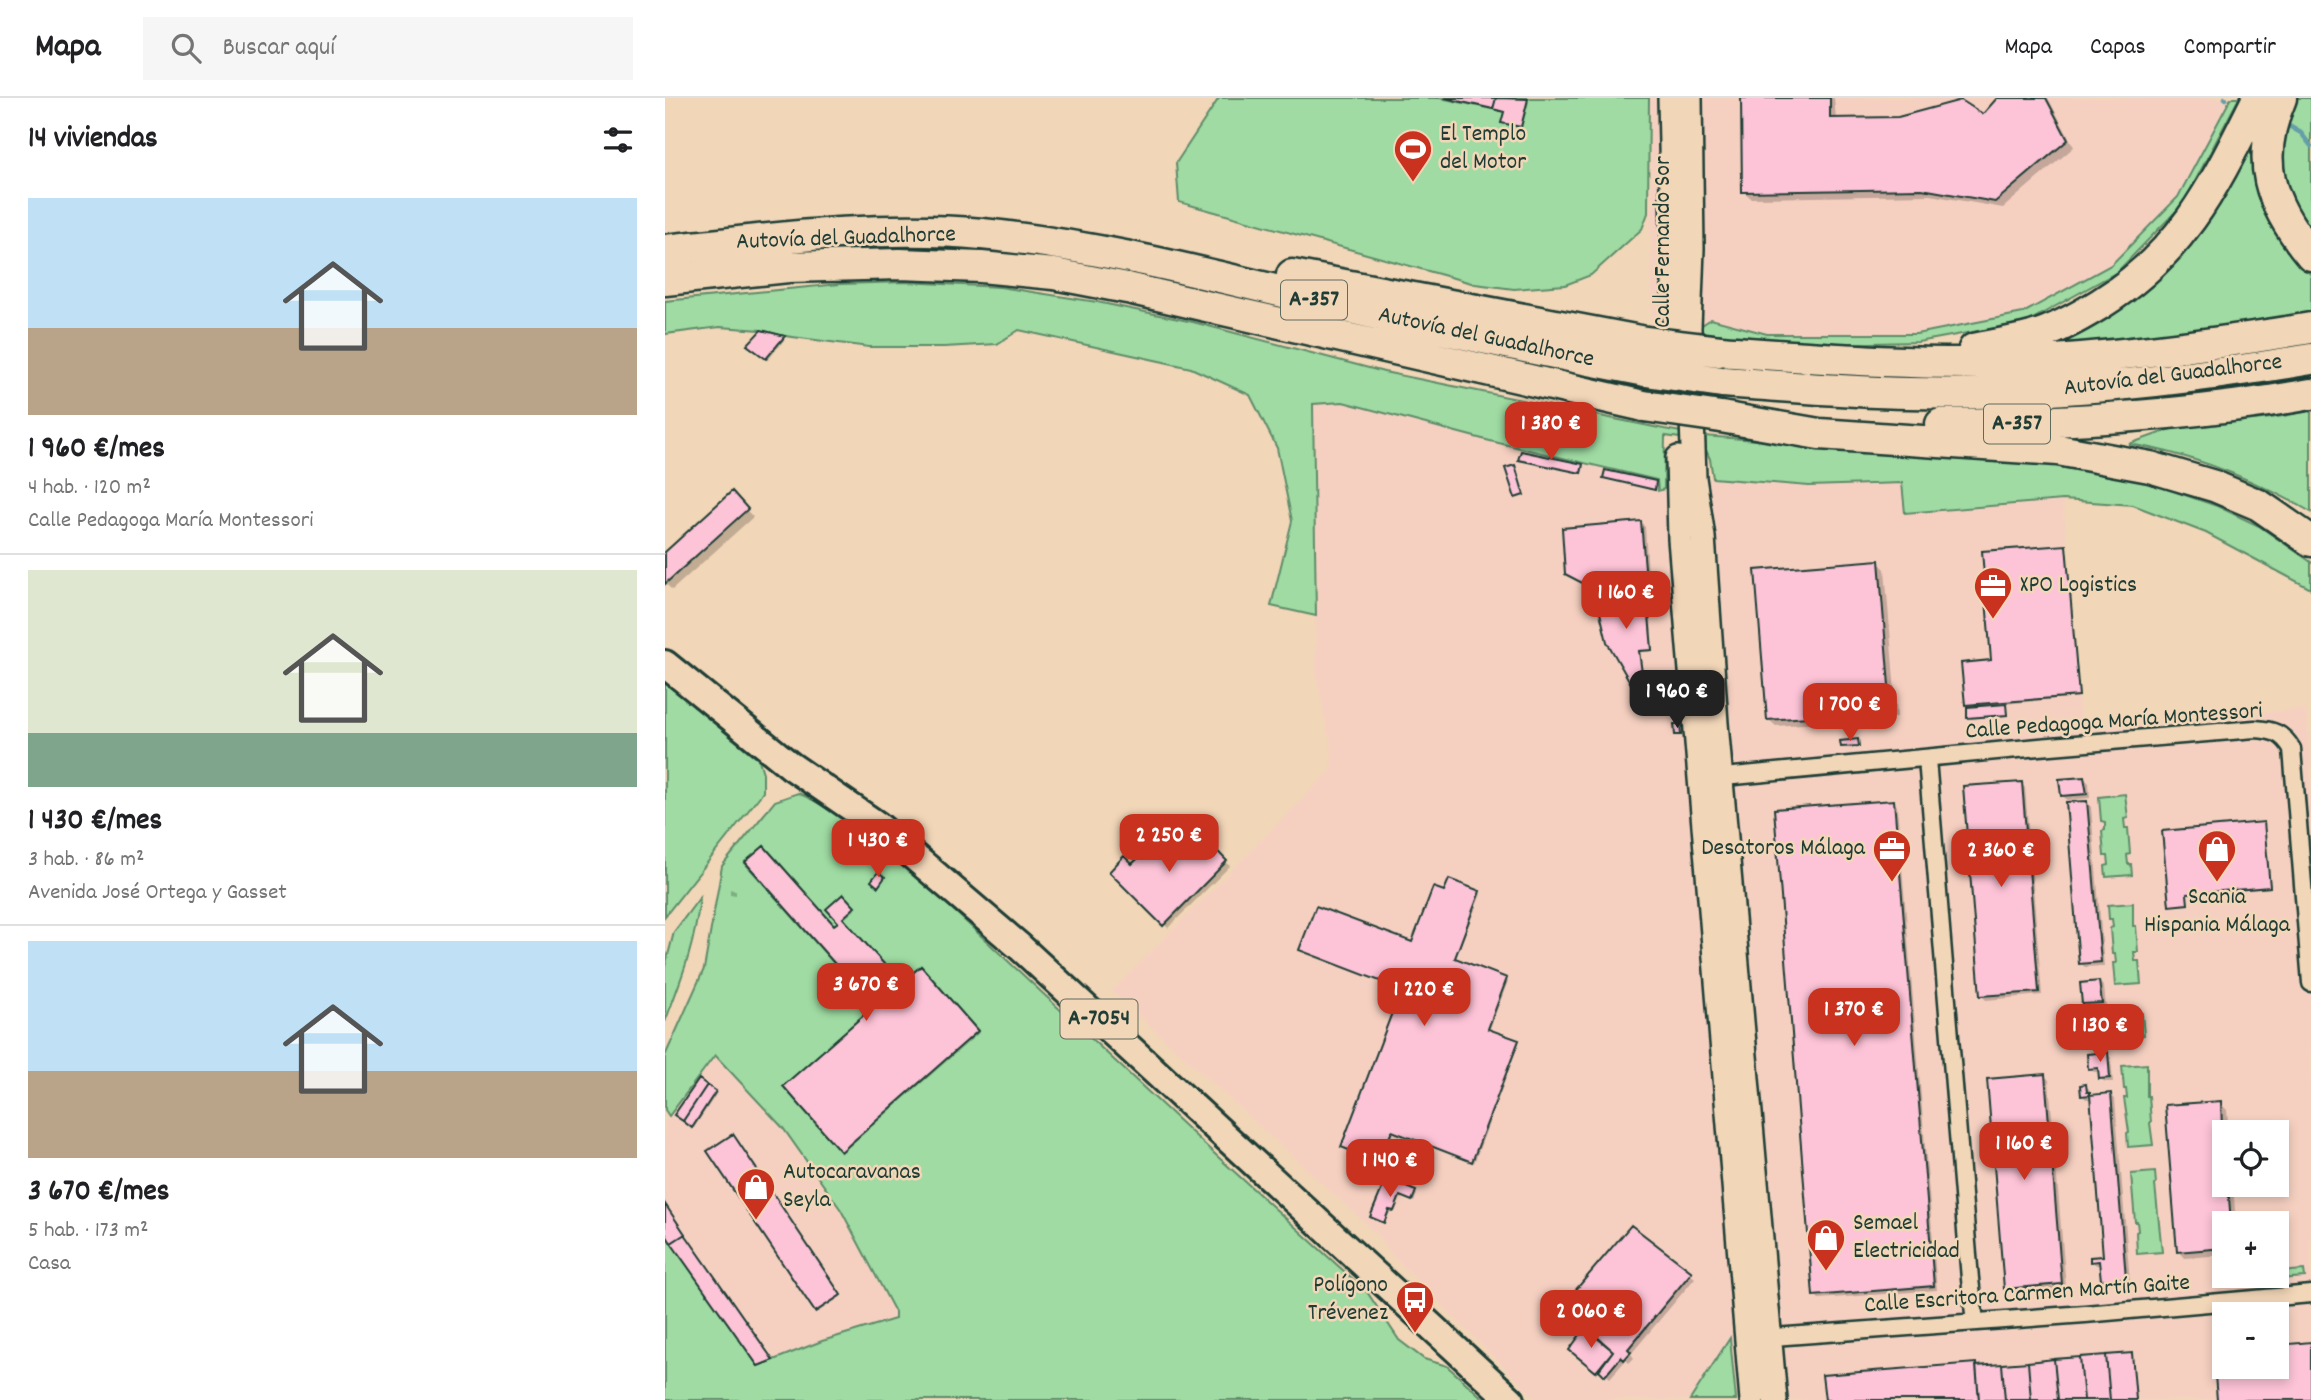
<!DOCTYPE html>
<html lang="es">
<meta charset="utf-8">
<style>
:root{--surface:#fff;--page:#f6f6f6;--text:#202124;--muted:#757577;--line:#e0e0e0;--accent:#c8321e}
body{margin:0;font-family:Dekko,sans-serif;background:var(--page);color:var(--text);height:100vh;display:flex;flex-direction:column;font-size:26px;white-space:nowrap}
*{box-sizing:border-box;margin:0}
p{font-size:23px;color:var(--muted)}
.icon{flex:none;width:38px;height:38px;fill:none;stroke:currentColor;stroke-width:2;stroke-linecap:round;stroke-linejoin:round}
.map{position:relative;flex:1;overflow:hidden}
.side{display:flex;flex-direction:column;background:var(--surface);width:665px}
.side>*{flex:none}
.tools{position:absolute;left:1547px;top:1022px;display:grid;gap:14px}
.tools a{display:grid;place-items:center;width:77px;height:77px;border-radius:0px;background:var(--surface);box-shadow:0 4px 10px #0003;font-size:35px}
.price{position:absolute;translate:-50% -60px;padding:0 16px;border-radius:14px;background:var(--accent);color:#fff;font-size:23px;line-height:46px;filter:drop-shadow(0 2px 4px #0008)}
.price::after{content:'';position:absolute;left:50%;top:42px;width:21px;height:16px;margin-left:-10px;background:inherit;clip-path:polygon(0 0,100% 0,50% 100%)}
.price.selected{background:#222;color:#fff}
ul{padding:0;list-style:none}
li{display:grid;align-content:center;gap:14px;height:371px;padding:0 28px}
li+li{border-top:2px solid var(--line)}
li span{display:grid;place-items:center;height:217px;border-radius:0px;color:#555}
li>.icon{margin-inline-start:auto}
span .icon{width:126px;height:126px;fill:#fffc;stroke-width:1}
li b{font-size:30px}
h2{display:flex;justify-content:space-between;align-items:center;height:84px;padding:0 28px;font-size:30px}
header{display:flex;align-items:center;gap:42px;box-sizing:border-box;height:98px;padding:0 35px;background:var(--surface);border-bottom:2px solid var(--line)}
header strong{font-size:33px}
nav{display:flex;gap:38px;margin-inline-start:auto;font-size:24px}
.search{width:490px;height:63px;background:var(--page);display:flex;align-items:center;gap:18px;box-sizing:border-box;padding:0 24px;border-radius:0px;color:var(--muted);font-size:26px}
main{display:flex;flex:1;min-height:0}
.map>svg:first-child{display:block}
</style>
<header>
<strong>Mapa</strong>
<div class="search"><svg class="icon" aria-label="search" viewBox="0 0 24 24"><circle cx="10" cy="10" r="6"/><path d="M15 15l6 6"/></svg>Buscar aquí</div>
<nav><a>Mapa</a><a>Capas</a><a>Compartir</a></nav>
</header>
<main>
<section class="side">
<h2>14 viviendas<svg class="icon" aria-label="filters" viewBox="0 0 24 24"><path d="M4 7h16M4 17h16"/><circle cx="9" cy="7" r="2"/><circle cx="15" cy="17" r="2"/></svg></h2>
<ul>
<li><span style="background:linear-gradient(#bfe0f5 60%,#b9a48a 0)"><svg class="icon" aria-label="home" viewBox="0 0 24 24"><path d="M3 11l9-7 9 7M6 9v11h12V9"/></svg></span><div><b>1 960 €/mes</b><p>4 hab. · 120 m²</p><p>Calle Pedagoga María Montessori</p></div></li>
<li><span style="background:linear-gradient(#dfe7d0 75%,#7fa58c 0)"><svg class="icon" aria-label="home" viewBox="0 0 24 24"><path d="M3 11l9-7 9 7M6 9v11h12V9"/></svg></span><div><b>1 430 €/mes</b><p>3 hab. · 86 m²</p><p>Avenida José Ortega y Gasset</p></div></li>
<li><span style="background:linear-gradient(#bfe0f5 60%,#b9a48a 0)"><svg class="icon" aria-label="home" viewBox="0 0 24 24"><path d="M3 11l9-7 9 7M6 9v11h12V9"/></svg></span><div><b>3 670 €/mes</b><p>5 hab. · 173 m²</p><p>Casa</p></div></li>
</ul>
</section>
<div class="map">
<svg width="1646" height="1302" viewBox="0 0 1646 1302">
<rect width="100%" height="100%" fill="#f2d6b8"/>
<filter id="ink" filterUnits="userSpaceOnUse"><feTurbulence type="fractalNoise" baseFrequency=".0143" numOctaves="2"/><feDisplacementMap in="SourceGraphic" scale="14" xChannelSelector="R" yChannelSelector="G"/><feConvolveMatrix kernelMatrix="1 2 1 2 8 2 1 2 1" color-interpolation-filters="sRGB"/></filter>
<g filter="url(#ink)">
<path fill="#f5d0c1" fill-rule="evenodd" d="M985 0H1566L1513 99 1446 167 1358 215 1251 236H1102L1046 221 1028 233 987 232Z
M678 304 825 343 992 382 1048 380 1145 388 1237 385 1241 415 1398 402 1416 630 1641 611 1646 660V1302H872L725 1155 712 1136 447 893 664 674 668 658 651 577 648 305ZM1559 1034H1612V1087H1559ZM1559 1125H1612V1178H1559ZM1559 1216H1612V1269H1559Z
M50 957 59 960 118 1030 176 1112 230 1214V1221L157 1243 93 1268 0 1135V1024Z"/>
<path fill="#9fdba2" stroke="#5f8c6b" stroke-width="2" fill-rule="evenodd" d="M554 0H984L983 115 977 131 926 177 900 187 849 191 810 186 514 104 511 65Z
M1566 0H1574L1518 106 1452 174 1362 224 1253 244 1160 246 1065 242 1028 233 1046 221 1102 236H1251L1358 215 1446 167 1513 99Z
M1629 0H1646V137L1641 131 1619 85 1616 50Z
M1589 39 1590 84 1613 138 1646 177V215L1505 241 1385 248 1439 222 1517 158 1562 92Z
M241 184 335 189 432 204 528 224 719 274 999 331 1039 338 1380 364 1479 383 1552 408 1594 428 1646 464V491L1541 435 1468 407 1398 402 1240 415 1237 385 1144 388 1048 380 1045 361 1037 343 1000 338 999 391 993 393 992 382 825 343 678 304 648 306 651 518 606 508 627 423 612 350 585 297 526 270 354 232 332 246 279 249H204L120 238 96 232 55 229 0 236V203L175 186Z
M1646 313V414C1590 382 1528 356 1464 346L1506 331 1606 320Z
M0 585 94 662 98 675V694L0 818Z
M133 695C178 714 216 748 253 779L552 1058 702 1194 734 1242 759 1261 782 1268 820 1302H0V1135L93 1268 157 1243 230 1221V1214L176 1112 118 1030 50 957 4 1018 0 1012V958L39 871 57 768 110 703ZM99 748 169 827 173 824 162 811 236 885 256 868 313 933 176 1053 118 988 208 909 80 765Z
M1460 696 1463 720 1459 721 1460 730H1463L1465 756 1462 757 1463 766H1466L1467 777 1441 779 1440 768 1444 767 1443 758H1439L1437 733 1440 732V724L1436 723 1434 699Z
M35 799C30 847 17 879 0 924V869L9 834Z
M1468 805V828H1471L1473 854H1469L1470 863H1474L1476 886 1450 888 1448 865H1451L1450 856H1447L1445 830 1448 829 1447 821H1444L1443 807Z
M1477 915 1479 937 1454 939 1453 917Z
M1482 966V998H1484L1486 1024 1485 1025 1488 1047 1463 1049 1462 1035 1464 1034 1459 1000H1462L1461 991H1459L1457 968Z
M1490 1074 1491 1086 1490 1087 1497 1154 1472 1156 1471 1134 1473 1133 1472 1124H1470L1466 1076Z
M1639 1172 1640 1179 1612 1181V1174Z
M1065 1240 1071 1302H1025Z"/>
<path fill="#0003" d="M769 0H854L864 4 857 30 840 26 841 15Z
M1078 0H1169L1171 21 1319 18 1335 0H1383L1409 49 1338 110 1265 97 1086 100 1079 94Z
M97 234 120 241 103 262 84 247Z
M855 361 917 367 919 369 917 376Z
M940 380 991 385 992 387 991 393Z
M66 396 88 419 7 492 0 485V456Z
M976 425 980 429 988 553 975 554 981 598H976L933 499 927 498V491L902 476Z
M1401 448 1414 599 1338 606 1342 609V618L1306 621 1301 607Z
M1213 464 1220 471 1232 619 1111 628 1104 622Z
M1420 681 1424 685 1425 700 1402 702 1398 698 1396 683Z
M1356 685 1360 690 1377 897 1321 902 1317 898Z
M1228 703 1232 708 1272 1192 1154 1201 1150 1197Z
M1422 705 1426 709 1439 868 1420 869 1415 865Z
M1599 726 1606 790 1522 797 1523 807H1505Z
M532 735 565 768 503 830 446 774 513 753Z
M65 791 71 793V797L65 796Z
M814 794 816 796 790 862 843 883 824 933 854 945 809 1065 728 1033 716 1064 680 1051 678 1049 738 891 636 852 748 846 780 796Z
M178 799 190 812 178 822 236 888 256 870 314 935 178 1054 120 988 210 909 169 830 175 824Z
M1435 885 1439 889 1441 908 1423 910 1419 906 1417 886Z
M1442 956 1446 960 1448 984H1440L1435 980V974H1429L1424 970Z
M1380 978 1384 982 1401 1190 1345 1194 1341 1190Z
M1421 988 1425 992V999L1446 997 1450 1001 1465 1184 1442 1186 1437 1181 1436 1167H1431L1427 1163 1440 1160 1427 1001H1421L1417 997Z
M50 994 52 995 29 1030 11 1017Z
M1555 1005 1562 1012 1564 1034H1559V1087H1568L1571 1125H1559V1157L1520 1160 1514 1153Z
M69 1039 176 1199 153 1214 151 1213Z
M722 1083 752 1096 749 1104 736 1099 730 1114 726 1112 720 1125 709 1120Z
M967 1129 1030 1180 966 1256 969 1260 964 1265 961 1262 945 1280 936 1272 934 1274 907 1253 938 1242Z
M1467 1257 1472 1302H1161L1310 1267 1313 1269Z"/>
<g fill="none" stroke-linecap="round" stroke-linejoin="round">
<path stroke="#659ea7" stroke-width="4.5" d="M1560 0 1561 1
M1624 28 1636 35 1646 48"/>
</g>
<path fill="#fdc3d7" stroke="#1f3d34" stroke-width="2" d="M779 0H831L828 11Z
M831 0 863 1 856 29 836 25 839 14 828 11Z
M1076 0H1165V20L1233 19 1296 2 1318 16 1332 0H1381L1403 42 1330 104 1257 91 1077 94Z
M96 232 120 238 101 261 82 247Z
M856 353 918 366 916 375 853 362Z
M850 367 859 397 850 400 840 370Z
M940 372 991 383 990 392 938 380Z
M67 393 83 411 0 486V454Z
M976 423 982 494 938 498 937 488 925 489 900 476 897 430Z
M1401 447 1414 598 1300 607 1296 565 1326 562 1317 453Z
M1214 462 1226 613 1102 622 1090 472Z
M937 488 938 498 982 494 987 552 974 553 980 597 973 598 942 544 931 498 925 499V489Z
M1341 606 1342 617 1302 620V609Z
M1009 626H1015L1016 637H1010Z
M1193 641 1194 648 1176 649 1175 643Z
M1419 679 1422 696 1396 698 1394 681Z
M1357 684 1374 894 1315 898 1298 688Z
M1229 702 1269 1188 1148 1198 1109 711Z
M1422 703 1436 864 1414 866 1401 704Z
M1599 724 1605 789 1522 796 1523 806 1504 808 1497 733Z
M532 732 562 763 498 828 444 774 459 758 467 766 498 736 513 751Z
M99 748 169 827 173 824 161 811 178 796 190 809 178 820 236 885 256 868 313 933 176 1054 118 988 208 909 80 764Z
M213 774 220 779 213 789 206 783Z
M784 781 815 793 790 860 842 880 823 931 854 942 807 1064 727 1033 714 1064 676 1049 736 891 634 852 651 808 747 844 768 789 779 793Z
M1434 883 1437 905 1417 906 1415 885Z
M1443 954 1445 980 1434 981 1433 970 1423 971 1422 956Z
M1380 976 1397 1186 1339 1191 1322 981Z
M34 981 42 987 18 1023 9 1017Z
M1421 986 1422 994H1425V997L1446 995 1461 1180 1436 1182 1434 1163 1425 1164V1159L1438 1158 1425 997 1416 998 1415 987Z
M42 987 51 993 27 1030 18 1023Z
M1556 1003 1559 1087H1563L1566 1125H1559V1150L1512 1154 1500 1007Z
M68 1036 176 1197 150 1214 42 1053Z
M721 1081 751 1093 747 1103 735 1098 729 1113 724 1112 719 1125 705 1119Z
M0 1106 20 1136 6 1145 0 1135Z
M966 1127 1027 1174 963 1251 966 1254 959 1262 956 1259 940 1278 934 1272 948 1253 897 1208Z
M20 1136 108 1262 93 1268 6 1145Z
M920 1230 948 1253 931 1274 904 1252Z
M1646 1244V1302H1552L1548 1252 1559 1251V1269H1612V1247Z
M1467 1255 1471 1302H1445L1441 1257Z
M1441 1257 1445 1302H1419L1415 1259Z
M1415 1259 1419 1302H1393L1389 1261Z
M1389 1261 1393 1302H1366L1363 1264Z
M1363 1264 1366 1302H1340L1337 1266Z
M1311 1265 1314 1302H1160L1157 1277Z
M1337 1266 1340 1302H1314L1311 1268Z"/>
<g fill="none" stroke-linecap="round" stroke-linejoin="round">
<g stroke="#1f3d34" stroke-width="21">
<path id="street" d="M1262 661 1305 1181 1310 1224
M1048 680 1374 649 1590 631C1608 632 1618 635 1627 651L1646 885
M1094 1240 1420 1216 1646 1196"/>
</g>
<g stroke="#1f3d34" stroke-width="28">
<path id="secondary" d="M1005 0 1010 231
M1025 0 1027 151 1024 230 1029 380 1038 439 1051 625 1110 1302
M1013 360 1015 441 1087 1302"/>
</g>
<g stroke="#1f3d34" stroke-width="32">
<path id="primary" d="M0 566 126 668 212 727 355 849 846 1302"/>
</g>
<g stroke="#1f3d34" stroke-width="35">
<path id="highway" d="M1616 0C1589 63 1604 106 1646 157
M0 152C104 141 212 126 317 136 440 148 561 181 681 209 780 233 881 254 981 273
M627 177 980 244
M0 182 123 169 235 166 316 169 389 176 462 190 979 308
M1309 251C1328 247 1348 244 1367 239 1391 232 1414 219 1435 206 1520 153 1550 86 1593 0
M1055 253C1155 260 1256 268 1357 264 1454 259 1550 246 1646 230
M1057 284C1119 288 1181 294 1243 295 1379 298 1512 284 1646 261
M1056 319 1154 336 1393 352 1485 369 1549 388 1594 407 1646 443
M1276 326C1400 325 1524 318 1646 296"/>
</g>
<use href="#street" stroke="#f2d6b8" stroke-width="16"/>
<use href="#secondary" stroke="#f2d6b8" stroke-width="23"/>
<use href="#primary" stroke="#f2d6b8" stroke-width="26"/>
<use href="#highway" stroke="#f2d6b8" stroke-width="30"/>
<g stroke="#1f3d34" stroke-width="35" stroke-linecap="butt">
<path id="highway-bridge" d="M980 244 1055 253
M981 273 1057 284
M979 308 1056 319"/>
</g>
<use href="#highway-bridge" stroke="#f2d6b8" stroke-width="30"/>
</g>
</g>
<defs>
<g id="stadium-pin" transform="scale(2.0125)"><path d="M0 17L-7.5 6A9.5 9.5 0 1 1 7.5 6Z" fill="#c8321e" stroke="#f2d6b8"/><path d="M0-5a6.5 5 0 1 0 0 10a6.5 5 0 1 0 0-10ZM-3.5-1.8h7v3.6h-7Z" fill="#fff"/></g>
<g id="office-pin" transform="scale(2.0125)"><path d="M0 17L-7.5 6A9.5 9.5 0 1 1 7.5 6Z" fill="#c8321e" stroke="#f2d6b8"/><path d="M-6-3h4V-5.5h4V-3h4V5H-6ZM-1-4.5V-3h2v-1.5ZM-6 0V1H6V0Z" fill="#fff"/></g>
<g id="shop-pin" transform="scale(2.0125)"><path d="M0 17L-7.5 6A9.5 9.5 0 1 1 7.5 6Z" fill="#c8321e" stroke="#f2d6b8"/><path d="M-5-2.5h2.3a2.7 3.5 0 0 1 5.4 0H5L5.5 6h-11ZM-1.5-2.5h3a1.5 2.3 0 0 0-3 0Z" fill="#fff"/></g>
<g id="bus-pin" transform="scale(2.0125)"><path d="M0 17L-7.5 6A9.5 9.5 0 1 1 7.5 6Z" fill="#c8321e" stroke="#f2d6b8"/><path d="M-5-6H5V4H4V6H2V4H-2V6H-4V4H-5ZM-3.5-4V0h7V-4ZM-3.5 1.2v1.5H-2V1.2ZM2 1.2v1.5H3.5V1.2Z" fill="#fff"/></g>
</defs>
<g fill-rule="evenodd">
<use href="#stadium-pin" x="748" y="51"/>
<use href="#office-pin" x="1328" y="488"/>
<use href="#office-pin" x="1227" y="751"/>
<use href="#shop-pin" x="1552" y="751"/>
<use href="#shop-pin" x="91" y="1089"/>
<use href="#shop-pin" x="1161" y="1140"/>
<use href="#bus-pin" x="750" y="1202"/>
</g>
<g text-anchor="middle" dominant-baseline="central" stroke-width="5" stroke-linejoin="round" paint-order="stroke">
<g fill="#f2d6b8" stroke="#5e6b5c" stroke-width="2">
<rect x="616" y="182.5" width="66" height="39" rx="5"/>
<rect x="1319" y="306.5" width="66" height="39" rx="5"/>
<rect x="395.5" y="901.5" width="77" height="39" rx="5"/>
</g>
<g font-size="23" font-weight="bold" fill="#1f3d34">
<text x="649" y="202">A-357</text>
<text x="1352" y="326">A-357</text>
<text x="434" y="921">A-7054</text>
</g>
<g font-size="24" fill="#1f3d34" stroke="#f2d6b8" text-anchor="start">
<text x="775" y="37">El Templo<tspan x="775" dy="28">del Motor</tspan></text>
<text x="1355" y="488">XPO Logistics</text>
<text x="1200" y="751" text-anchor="end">Desatoros Málaga</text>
<text x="1552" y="800" text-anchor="middle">Scania<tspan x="1552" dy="28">Hispania Málaga</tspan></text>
<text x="118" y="1075">Autocaravanas<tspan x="118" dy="28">Seyla</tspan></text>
<text x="1188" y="1126">Semael<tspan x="1188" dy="28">Electricidad</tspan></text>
<text x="723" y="1188" text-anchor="end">Polígono<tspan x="723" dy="28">Trévenez</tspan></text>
</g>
<g font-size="24" fill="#1f3d34" stroke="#f2d6b8">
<text transform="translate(181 141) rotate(-2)">Autovía del Guadalhorce</text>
<text transform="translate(999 144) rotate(-90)">Calle Fernando Sor</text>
<text transform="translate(821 240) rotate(12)">Autovía del Guadalhorce</text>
<text transform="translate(1508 278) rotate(-7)">Autovía del Guadalhorce</text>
<text transform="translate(1449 624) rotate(-4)">Calle Pedagoga María Montessori</text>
<text transform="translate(1362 1197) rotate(-4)">Calle Escritora Carmen Martín Gaite</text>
</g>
</g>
</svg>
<div class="tools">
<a><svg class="icon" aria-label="locate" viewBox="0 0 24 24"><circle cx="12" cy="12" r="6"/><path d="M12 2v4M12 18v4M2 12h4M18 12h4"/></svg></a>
<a>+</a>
<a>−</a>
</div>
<b class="price" style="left:886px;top:364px">1 380 €</b>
<b class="price" style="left:961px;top:533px">1 160 €</b>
<b class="price selected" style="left:1012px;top:632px">1 960 €</b>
<b class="price" style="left:1185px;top:645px">1 700 €</b>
<b class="price" style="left:504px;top:776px">2 250 €</b>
<b class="price" style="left:213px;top:781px">1 430 €</b>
<b class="price" style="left:1336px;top:791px">2 360 €</b>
<b class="price" style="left:201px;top:925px">3 670 €</b>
<b class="price" style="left:759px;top:930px">1 220 €</b>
<b class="price" style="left:1189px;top:950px">1 370 €</b>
<b class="price" style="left:1435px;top:966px">1 130 €</b>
<b class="price" style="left:1359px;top:1084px">1 160 €</b>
<b class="price" style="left:725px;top:1101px">1 140 €</b>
<b class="price" style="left:926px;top:1252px">2 060 €</b>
</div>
</main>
